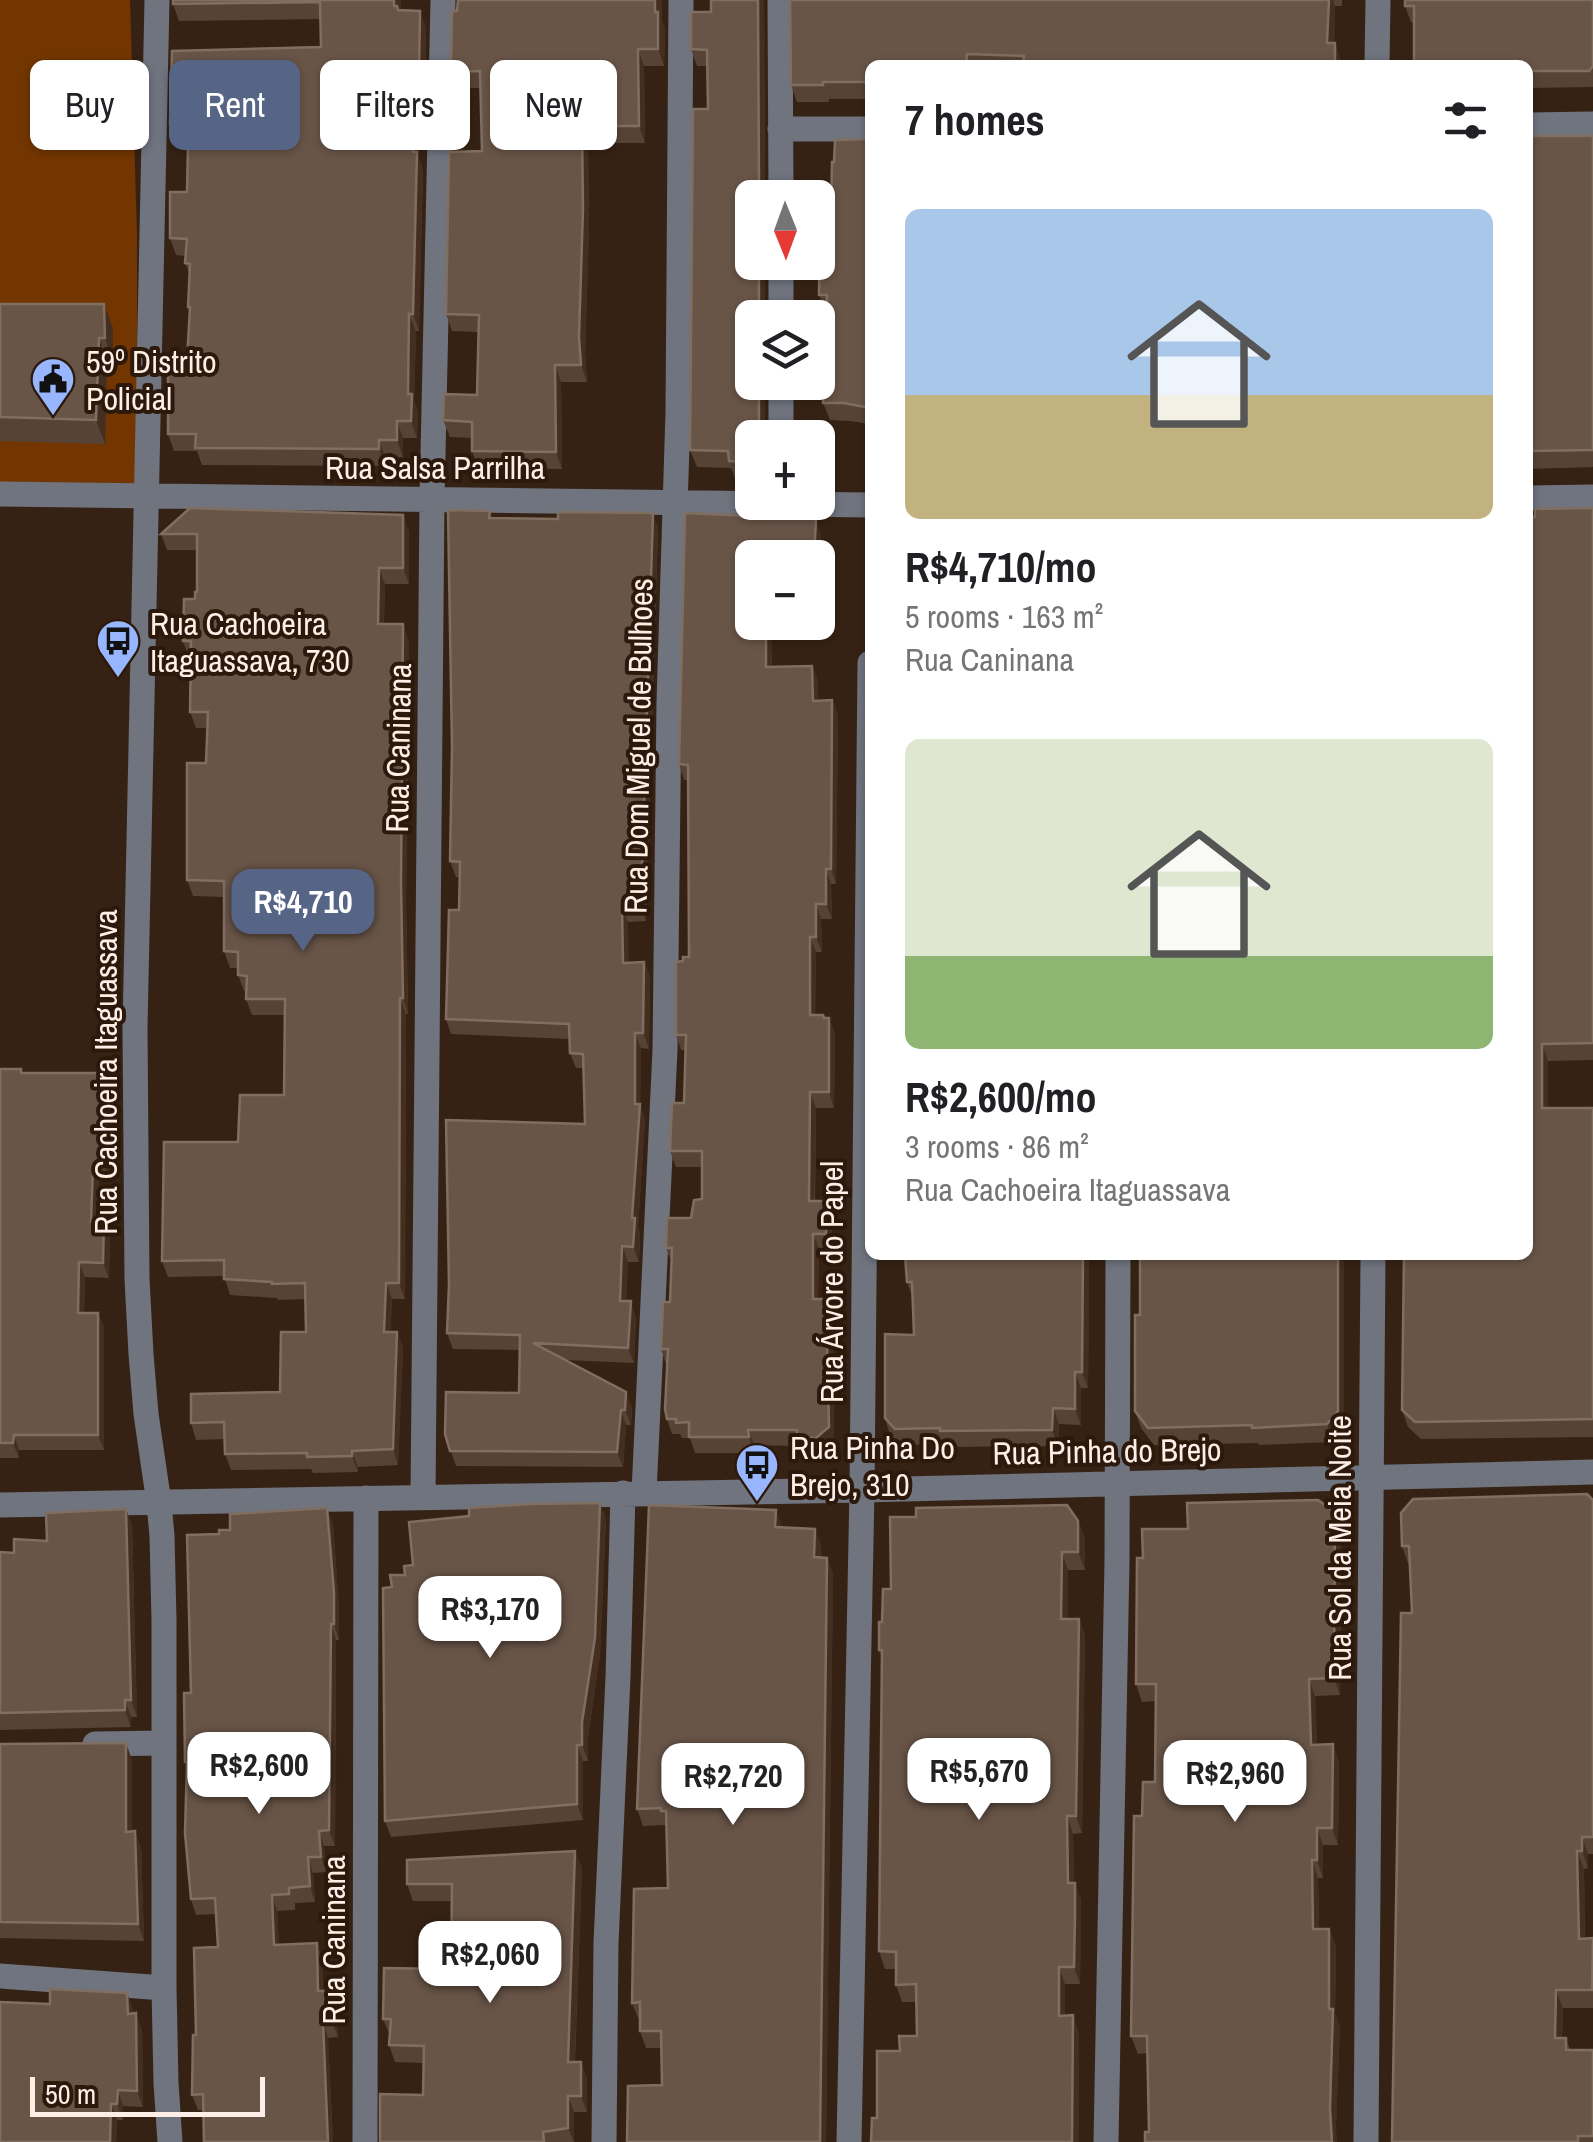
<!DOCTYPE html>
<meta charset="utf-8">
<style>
:root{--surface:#fff;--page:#f2f2f2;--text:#202124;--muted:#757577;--accent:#566486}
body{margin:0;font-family:"Archivo Narrow",sans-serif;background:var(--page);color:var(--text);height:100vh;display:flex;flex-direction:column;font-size:38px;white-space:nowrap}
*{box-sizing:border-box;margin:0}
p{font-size:32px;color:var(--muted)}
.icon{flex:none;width:55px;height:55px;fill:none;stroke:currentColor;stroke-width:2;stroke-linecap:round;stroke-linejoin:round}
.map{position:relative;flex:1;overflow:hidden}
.sheet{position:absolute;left:865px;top:60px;width:668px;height:1200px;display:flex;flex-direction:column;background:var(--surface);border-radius:15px;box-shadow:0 2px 8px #0004}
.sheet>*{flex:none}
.top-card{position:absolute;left:30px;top:60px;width:685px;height:90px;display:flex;gap:20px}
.needle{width:65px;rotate:179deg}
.buttons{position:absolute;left:735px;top:180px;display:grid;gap:20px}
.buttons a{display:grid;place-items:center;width:100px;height:100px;border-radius:15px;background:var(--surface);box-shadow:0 2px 8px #0004;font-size:50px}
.scale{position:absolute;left:30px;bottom:25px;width:235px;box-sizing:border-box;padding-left:10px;border:5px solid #fdefe7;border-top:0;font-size:28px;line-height:35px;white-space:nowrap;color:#fdefe7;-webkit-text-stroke:8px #2c190c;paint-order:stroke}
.price{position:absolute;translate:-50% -85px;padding:0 22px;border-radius:20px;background:#fff;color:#222;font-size:32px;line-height:65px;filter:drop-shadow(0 2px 5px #0008)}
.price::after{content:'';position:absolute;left:50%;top:60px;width:30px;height:22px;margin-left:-15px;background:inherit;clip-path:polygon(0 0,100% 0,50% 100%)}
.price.active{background:var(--accent);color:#fff}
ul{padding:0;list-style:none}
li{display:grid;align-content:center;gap:20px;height:530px;padding:0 40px}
li span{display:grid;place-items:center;height:310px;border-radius:15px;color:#555}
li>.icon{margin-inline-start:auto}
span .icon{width:180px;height:180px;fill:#fffc;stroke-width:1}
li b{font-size:42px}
h2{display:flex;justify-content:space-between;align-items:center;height:120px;padding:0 40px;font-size:42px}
.chip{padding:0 35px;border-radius:15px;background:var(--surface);box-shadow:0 2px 8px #0004;font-size:35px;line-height:90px}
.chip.active{background:var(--accent);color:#fff}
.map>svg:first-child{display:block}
</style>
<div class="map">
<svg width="1593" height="2142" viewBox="0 0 1593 2142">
<rect width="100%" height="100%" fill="#362215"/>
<path fill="#733600" d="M0 0H130L137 235V488L0 484Z"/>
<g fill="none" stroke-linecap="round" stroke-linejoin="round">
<path stroke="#6f747f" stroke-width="25" d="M157 0 135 1027 137 1279 141 1354 146 1414 159 1503 162 1536 164 1620V1988L166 2083 170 2142
M780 0 781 198
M1377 65 1378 0
M1528 125 1593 124
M780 129H870
M781 262V318
M781 382V438
M0 494 870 505
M1528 498 1593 497
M644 1492 665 1050 669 703 678 412 681 0
M423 1497 432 499 443 0
M0 1505 862 1490 1593 1472
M95 1744 163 1743
M0 1976 164 1988
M365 2142 366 1498
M604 2142 606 1943 618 1677 623 1493
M849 2142 862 1490 870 663
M1106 2142 1117 1561 1118 1255
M1366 2142 1373 1255"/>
</g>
<path fill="#574335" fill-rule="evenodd" d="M401 0V10L426 28 425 89H420L419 129V159L423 169 419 331H416L414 401 418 411 417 438H403V457H385V466L202 465 197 451H174L168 434 187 361 190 312 188 307 190 275 185 263 186 256 176 255 170 238 187 192 188 155 184 141H176L170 124 321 47 320 19 179 21 173 4Z
M458 0H662V20L665 29 664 66H644L645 143H588L589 226 585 354 587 382H561L562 469 478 468 472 451V438L450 437 443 420 477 395 478 332 452 331 446 314 482 151 481 88H457L451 72Z
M711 0H764L765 193 752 198 765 262V313L767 318H752L765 382 752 438V479L735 478 731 468 697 467 690 450 708 109 707 66H697L691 49 711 12Z
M790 0H1342V6H1335L1334 43 1341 60V65H870V99H829V102H797L791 85Z
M1593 0V87L1528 88V65L1411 22 1405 6Z
M1528 136H1593V467L1528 469Z
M870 139V424L850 421 830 420 823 403 827 312 819 295 831 217 834 162Z
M0 304 113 328V362H107L105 444 0 441Z
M1593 508V1060L1548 1061V1108H1593V1437L1421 1439 1408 1427 1402 1410 1535 517Z
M490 511 492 518 658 528 646 921 628 922V963L644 962 650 977 649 1049 641 1048 640 1105 645 1119 638 1227 640 1233 639 1262H628L626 1301 636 1316 634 1363 565 1360 632 1407 631 1425H626L623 1467 456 1466 445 1434 519 1393 520 1350 453 1349 447 1333 585 1124 584 1068H576L570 1053V1039L451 1034 446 1019 459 910 460 877H456L450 861Z
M685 513 821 535 817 633 771 634 772 667 812 666 818 681V701L832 700 838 715 836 884H831L832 919H821L822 952H816L815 1015 825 1018 835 1033 834 1108H816L815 1201 832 1216V1249H819L818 1299H826L832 1315 834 1442 822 1454 803 1453 800 1446 754 1445V1453H695L690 1438H682L680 1434H672L667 1419 666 1364 661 1349 670 1302 672 1263 666 1248 691 1218 702 1199V1167H676L670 1151 684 1103 686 1050H681L676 1035 683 961 689 957 688 780H684L679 764ZM818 558V622H752Z
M409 531V584H385L384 624 409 641 406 899 408 1014H406L405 1299H392L390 1332H397L403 1348 398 1465 358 1467V1472L313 1473 311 1469 231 1470 225 1454V1439L196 1440 191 1423 280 1392 306 1332 305 1299 278 1300 277 1298 230 1295 224 1276 168 1277 162 1261 238 1142 284 1095 285 1015H252L246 999V991H244L238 975V968H230L224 951V897L193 896 187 880 206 763 207 728H196L190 712 191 657H189L183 641 197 592V550H167L161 534Z
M0 1069H21L23 1073H103L109 1088 110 1181H99L97 1222H104L110 1237 109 1278 85 1277 84 1313H98L104 1328V1450H19V1458H0Z
M1089 1255 1088 1388H1081V1425L1059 1424 1058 1446 946 1447 944 1444 901 1445 890 1435 885 1418 914 1335 913 1299 907 1282Z
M1140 1315 1344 1429 1333 1442 1259 1445 1258 1443 1154 1445 1141 1428 1135 1411Z
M1593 1500V1854H1588V1868L1584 1869 1585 1939 1593 1938V2008H1563L1562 2038H1566L1570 2050H1593V2142H1392L1412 1613 1410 1563H1408L1402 1546Z
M600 1503 606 1519 600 1654 588 1738V1761H583V1820L391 1837 385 1821 392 1587 413 1565Z
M126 1509 132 1526 137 1717H131V1727L0 1730V1552L14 1553Z
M1078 1521 1085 1538V1570H1068V1619H1079L1085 1636 1082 1833 1073 1834 1074 1883 1081 1900 1080 1984H1065V2015L1079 2033 877 2118 900 2051 917 2036 916 2002H902L896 1985V1969H885L879 1951 882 1656 879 1650 882 1622 891 1589Z
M333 1524 339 1608V1640H336L335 1846H324L326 1872 313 1873 315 1902 295 1903V1910L277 1911 279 1945 317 1943 322 1959 323 1991 335 2006 338 2037 328 2038 333 2142H204L203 2110H198L192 2095 196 2035 218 1947 216 1914 196 1915 191 1899 187 1767 185 1762 191 1693 219 1534Z
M782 1528 815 1529 821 1546V1558H827L833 1574 826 2142H627L662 2085V2048H646L640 2031V2019L639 2020 632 2003 668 1888 666 1825 643 1826 637 1809Z
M1341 1530 1340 1695 1315 1696 1317 1745 1333 1744 1339 1762 1338 1845H1323V1878H1318L1319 1929H1329L1336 1946 1335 2014 1340 2026 1336 2125 1149 2132 1147 2053 1138 2054 1131 2036 1142 1816 1155 1782 1156 1701 1142 1702 1136 1684Z
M0 1744 132 1760V1831L141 1848 144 1941 0 1938Z
M582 1867 575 2062H581L587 2079V2112H574V2142H380L423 2095 424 2063 395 2062 389 2045 390 2036 383 2019 451 1969 452 1901H413L407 1884Z
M2 2002 133 2009V2013L142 2030 143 2107 123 2106V2120H117L116 2142H0Z"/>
<path fill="#432e20" d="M394 0H401V15L394 6Z
M655 0H662V20L665 29 664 66 658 49Z
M758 0H764L765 198 759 181Z
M1329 0H1333L1335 6 1334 60 1327 43Z
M420 11 426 28 425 89 419 72Z
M1335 43 1341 60V65H1335Z
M638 49 644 66 645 143 639 126Z
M414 72 420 89 419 159 423 169 419 331 413 314Z
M582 126 588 143 589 226 585 354 587 382 581 365 579 337Z
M759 262H765V318L759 301Z
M104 304 113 328V362L105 338Z
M409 314 416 331 414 401 418 411 417 438 411 421 408 394Z
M99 338 107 362 105 444 96 420Z
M555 365 561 382 562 469 556 452Z
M759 382H765V438L759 421Z
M397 421 403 438V457L397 440Z
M379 440 385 457V466L379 449Z
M653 513 658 528 646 921 641 906Z
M403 515 409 531V584L403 568Z
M816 519 821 535 817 633 813 622H818V558H814Z
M379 568 385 584 383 640 378 624Z
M766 622 771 634 772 682 766 667Z
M403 624 409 641 406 899 408 1014 403 998 401 883Z
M812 666 818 681V716L813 701Z
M832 700 838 715 836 884 831 869Z
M826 869 831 884 832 919 826 904Z
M816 904 821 919 822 952 816 937Z
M622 906 628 922 629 978 623 963Z
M810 937 816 952 815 1030 810 1015Z
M644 962 650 977 649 1049 643 1033Z
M400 998 406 1014 405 1299 399 1283Z
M829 1018 835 1033 834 1108 829 1092Z
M635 1033 641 1048 640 1105 645 1119 638 1227 640 1233 639 1262 633 1247 632 1218Z
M1542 1044 1548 1061V1125L1542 1108Z
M103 1073 109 1088 110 1181 104 1166Z
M810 1092 816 1108 814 1217 809 1201Z
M93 1166 99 1181 97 1237 91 1222Z
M827 1201 832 1216V1249L826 1234Z
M104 1222 110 1237 109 1278 103 1263Z
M813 1234 819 1249 818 1314 813 1299Z
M622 1246 628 1262 626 1316 620 1301Z
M1083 1255H1089L1088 1388 1082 1372Z
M1338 1255H1344V1429L1333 1442 1327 1424Z
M79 1262 85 1277 84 1328 78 1313Z
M386 1283 392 1299 390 1348 384 1332Z
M826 1299 832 1315 834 1442 822 1454 816 1438Z
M631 1301 636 1316 634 1363 628 1348Z
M98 1313 104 1328V1450L98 1435Z
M397 1332 403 1348 398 1465 393 1449Z
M1075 1372 1081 1388V1425L1075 1409Z
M626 1392 632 1407 631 1425 625 1410Z
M1053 1408 1059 1424 1058 1446 1052 1430Z
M621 1410 626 1425 623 1467 617 1452Z
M748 1430 754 1445V1453L749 1437Z
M14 1435 19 1450V1458L13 1443Z
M352 1451 358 1467V1472L352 1456Z
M600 1503 606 1519 600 1654 588 1738V1761L582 1745V1722Z
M327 1508 333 1524 339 1608V1640L334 1624Z
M126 1509 132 1526 137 1717 131 1700Z
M776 1510 782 1526 781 1544 775 1527Z
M1335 1512 1341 1530 1340 1695 1334 1678Z
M1078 1521 1085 1538V1570L1078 1552Z
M815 1529 821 1546 820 1574 814 1557Z
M1062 1552 1068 1570V1637L1061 1619Z
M827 1558 833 1574 826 2142H820Z
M1079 1619 1085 1636 1082 1833 1076 1816Z
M331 1624 336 1640 335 1846 329 1830Z
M1309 1679 1315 1696 1318 1763 1311 1745Z
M125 1700 131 1717V1727L125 1710Z
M126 1743 132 1760V1848L126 1832Z
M1333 1744 1339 1762 1338 1845 1332 1828Z
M577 1745 583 1761V1820L577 1804Z
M1067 1816 1073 1834 1074 1900 1068 1883Z
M1317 1828 1323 1845V1878L1317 1860Z
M135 1831 141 1848 144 1941 138 1924Z
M319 1831 324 1846 326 1872 321 1857Z
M1582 1837 1588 1854V1868L1582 1851Z
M575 1851 582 1867 574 2079 568 2062Z
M1577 1851 1584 1869 1585 1956 1579 1939Z
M308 1857 313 1873 315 1902 310 1886Z
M1312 1860 1318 1878 1319 1947 1313 1929Z
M1075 1883 1081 1900 1080 1984 1074 1967Z
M272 1895 277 1911 280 1960 274 1945Z
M1329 1929 1336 1946 1335 2014 1340 2026 1336 2125 1337 2142H1332L1330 2108Z
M317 1943 322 1959 323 2007 318 1991Z
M1059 1967 1065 1984V2033L1059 2016Z
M1556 1990 1563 2008 1561 2056 1555 2038Z
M330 1991 335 2006 338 2037 332 2022Z
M127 1993 133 2009 134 2030 128 2014Z
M136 2013 142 2030 143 2107 137 2091Z
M1073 2015 1079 2033V2142H1072Z
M323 2022 328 2038 333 2142H328Z
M581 2062 587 2079V2112L581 2096Z
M118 2090 123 2106V2120L117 2104Z
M568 2096 574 2112V2142L568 2128Z
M111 2104 117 2120 116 2142H110Z"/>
<path fill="#695548" stroke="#806e61" stroke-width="2.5" d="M173 0H394V6H397L398 10 420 11 419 72H414L413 112V152H417L413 314H409L408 394H412L411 421H397V440H379V449L195 448 196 434H168V361H187L190 307H188L190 264 185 263 187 239 170 238V192H187L188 145 184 144V124H170L172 51 321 47 320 2 173 4Z
M458 0H655V12H658V49H638L639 126H582L583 209 579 337 581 365H555L556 452 472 451V422L443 420 444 394 477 395 479 315 446 314 449 152 482 151 480 71 451 72 452 11H457Z
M711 0H758L759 181 766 198H752V262H759V301L760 308 766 314V318H752V382H759V421L761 430 771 438H752V462L729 461 728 451 690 450 693 109H708L707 50 691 49V12H711Z
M790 0H1329L1327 43H1335V65H1023L1024 56 967 54 966 65H870V82H823V85H791Z
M1405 0H1593V66L1589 71H1528V65H1414V6H1405Z
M1528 136H1593V450L1528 451Z
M870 139V408L844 403H823L827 295H819L820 217H831L832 162H834L835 140Z
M0 304H104L105 338H99L96 420 0 417Z
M190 508 403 515V568H379L378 624H403L401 883 403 998H400L399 1283H386L384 1332H397L393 1449 352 1451V1456L307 1457V1453L225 1454 224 1422 191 1423V1394L280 1392 281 1332H306L305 1283 272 1284V1282L224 1279V1260L162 1261 164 1142H238L240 1095H284L285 999H246L247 976 238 975V952L224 951V881L187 880V763H206L208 712H190L191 641H183L184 599H195V592H197V534H161Z
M1593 508V1043L1542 1044V1108H1593V1419L1415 1422 1402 1410 1404 1255H1528V517H1535V509Z
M448 510 490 511 489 518 558 519V512L653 513 641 906H622L623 963 644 962 643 1033H635V1104H640L632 1218H635L633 1247 622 1246 620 1301H631L628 1348 533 1343 626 1392 625 1410H621L617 1452 450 1451 445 1434 446 1392 519 1393 520 1335 447 1333 449 1284 446 1120 585 1124 583 1054 570 1053 569 1024 446 1019 449 910H459L460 862 450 861 452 747Z
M685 513 816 519 814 558H752V622H766V667L812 666 813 701 832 700 831 869H826V904H816V937H810V1015H823L824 1018H829V1092H810L809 1201H827L826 1234H813V1299H826L829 1427 816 1438H797V1430H748L749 1437H689V1422L676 1423V1419H667L665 1409 668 1349H661L663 1302H670L672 1248H666L667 1218H691L694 1200 702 1199V1151H670L672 1103H684L686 1035H676V962L683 961V957H689L688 765 679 764Z
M0 1069H21V1073H103L104 1166H93L91 1222H104L103 1263 79 1262 78 1313H98V1435H14L13 1443H0Z
M905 1255H1083L1082 1372H1075V1409L1053 1408 1052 1430 940 1431V1428L895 1429 885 1418V1334L914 1335 912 1282H907Z
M1140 1255H1338V1411L1327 1424 1252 1428V1425L1148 1428 1135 1411V1315H1140Z
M1587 1494 1593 1500V1837H1582V1851H1577L1579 1939 1593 1938 1592 1990H1556L1555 2038H1566V2050H1593V2136H1578V2142H1392L1401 1613H1412L1409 1546H1402L1401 1513 1413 1499Z
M1318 1500 1335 1512 1334 1678 1309 1679 1311 1745 1333 1744 1332 1828H1317V1860H1312L1313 1929H1329V2009H1333L1330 2108 1332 2142H1145V2132H1149L1147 2036H1131L1134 1816H1142L1143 1782H1155L1156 1684H1136L1137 1558H1143L1142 1529H1188L1187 1503Z
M600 1503 595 1638 582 1722V1745H577V1804L385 1821 383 1588 392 1587 390 1575H405L404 1566 413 1565 409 1522 469 1516V1508L531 1504Z
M649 1505 776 1510 775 1527 815 1529 814 1557 827 1558 820 2142H627L628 2086 662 2085 661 2031H640V2002L632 2003 634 1889 668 1888 666 1811H661V1808L637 1809Z
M1067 1505 1078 1521V1552H1062L1061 1619H1079L1076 1816H1067L1068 1883H1075V1917L1074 1967H1059V2016L1073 2015 1072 2142H871L872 2118H877V2051H900L899 2036H917L916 1984 896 1985V1952L879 1951 882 1650H879V1622H882L883 1589H891L890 1517H916V1508Z
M327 1508 334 1592V1624H331L329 1830 319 1831 321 1857H308L310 1886 289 1888V1894L272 1895 274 1945 317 1943 318 1991H330L332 2022H323L328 2142H204L203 2094 192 2095 193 2035H196L194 1948 218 1947 215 1898 191 1899 185 1833 187 1762H185L184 1693H191L187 1535 219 1534V1530H230V1514Z
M126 1509 131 1700H125V1710L0 1713V1552L14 1553V1539L47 1541 46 1513Z
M126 1743V1832L135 1831 138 1924 0 1922V1744Z
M575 1851 568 2062H581V2096H568V2128L543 2132 544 2142H380V2094L423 2095 424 2046 389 2045 391 2019H383L384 1968 451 1969 452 1884H407V1860Z
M50 1989 127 1993 128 2014 136 2013 137 2091 118 2090 117 2104H111L110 2142H0V2002L50 2004Z"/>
<defs>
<g id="civic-pin" transform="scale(2.25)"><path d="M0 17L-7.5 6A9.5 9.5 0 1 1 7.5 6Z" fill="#97b6fd" stroke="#2c190c"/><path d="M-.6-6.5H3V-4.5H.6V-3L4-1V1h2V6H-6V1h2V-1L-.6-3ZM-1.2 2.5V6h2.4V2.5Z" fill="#111"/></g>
<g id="bus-pin" transform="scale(2.25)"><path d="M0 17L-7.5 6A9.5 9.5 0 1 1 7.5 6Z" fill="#97b6fd" stroke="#2c190c"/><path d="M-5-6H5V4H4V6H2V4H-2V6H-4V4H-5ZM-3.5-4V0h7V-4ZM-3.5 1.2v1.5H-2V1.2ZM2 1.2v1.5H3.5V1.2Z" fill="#111"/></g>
</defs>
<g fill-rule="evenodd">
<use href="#civic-pin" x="53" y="379"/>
<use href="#bus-pin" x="118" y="641"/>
<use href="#bus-pin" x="757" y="1465"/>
</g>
<g text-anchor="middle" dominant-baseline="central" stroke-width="8" stroke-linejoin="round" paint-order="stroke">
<g font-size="32" fill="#fdefe7" stroke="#2c190c" text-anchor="start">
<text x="86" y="361">59º Distrito<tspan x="86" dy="37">Policial</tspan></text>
<text x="150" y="623">Rua Cachoeira<tspan x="150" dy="37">Itaguassava, 730</tspan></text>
<text x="790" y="1447">Rua Pinha Do<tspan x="790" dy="37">Brejo, 310</tspan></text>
</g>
<g font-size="32" fill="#fdefe7" stroke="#2c190c">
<text x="435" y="467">Rua Salsa Parrilha</text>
<text transform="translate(638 746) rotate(-89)">Rua Dom Miguel de Bulhoes</text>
<text transform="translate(398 748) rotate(-89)">Rua Caninana</text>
<text transform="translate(105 1072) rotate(-90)">Rua Cachoeira Itaguassava</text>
<text transform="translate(831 1282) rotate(-90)">Rua Árvore do Papel</text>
<text transform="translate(1107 1451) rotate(-1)">Rua Pinha do Brejo</text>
<text transform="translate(1339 1548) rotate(-90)">Rua Sol da Meia Noite</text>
<text transform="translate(333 1940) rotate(-90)">Rua Caninana</text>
</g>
</g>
</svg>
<div class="buttons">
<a><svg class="needle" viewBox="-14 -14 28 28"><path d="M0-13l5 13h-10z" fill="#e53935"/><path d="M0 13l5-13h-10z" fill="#757577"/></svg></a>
<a><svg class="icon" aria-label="layers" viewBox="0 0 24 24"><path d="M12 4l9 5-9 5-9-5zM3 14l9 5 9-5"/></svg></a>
<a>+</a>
<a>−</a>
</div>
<div class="scale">50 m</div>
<b class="price active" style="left:303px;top:954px">R$4,710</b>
<b class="price" style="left:490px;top:1661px">R$3,170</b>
<b class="price" style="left:259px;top:1817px">R$2,600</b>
<b class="price" style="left:979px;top:1823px">R$5,670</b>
<b class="price" style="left:1235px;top:1825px">R$2,960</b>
<b class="price" style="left:733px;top:1828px">R$2,720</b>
<b class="price" style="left:490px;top:2006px">R$2,060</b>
<div class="top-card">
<a class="chip">Buy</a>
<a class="chip active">Rent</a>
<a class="chip">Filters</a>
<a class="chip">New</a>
</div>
<section class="sheet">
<h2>7 homes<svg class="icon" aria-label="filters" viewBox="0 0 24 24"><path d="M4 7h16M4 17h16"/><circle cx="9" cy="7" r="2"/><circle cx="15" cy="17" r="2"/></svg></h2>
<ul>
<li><span style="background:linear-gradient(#a9c7e8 60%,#c2b280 0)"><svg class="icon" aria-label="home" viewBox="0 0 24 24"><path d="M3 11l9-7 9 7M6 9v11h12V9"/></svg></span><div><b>R$4,710/mo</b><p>5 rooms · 163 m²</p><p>Rua Caninana</p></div></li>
<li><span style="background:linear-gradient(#dfe7d0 70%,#8fb573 0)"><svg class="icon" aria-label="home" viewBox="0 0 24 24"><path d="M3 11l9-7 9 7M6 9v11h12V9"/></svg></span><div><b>R$2,600/mo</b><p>3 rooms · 86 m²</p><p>Rua Cachoeira Itaguassava</p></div></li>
</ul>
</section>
</div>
